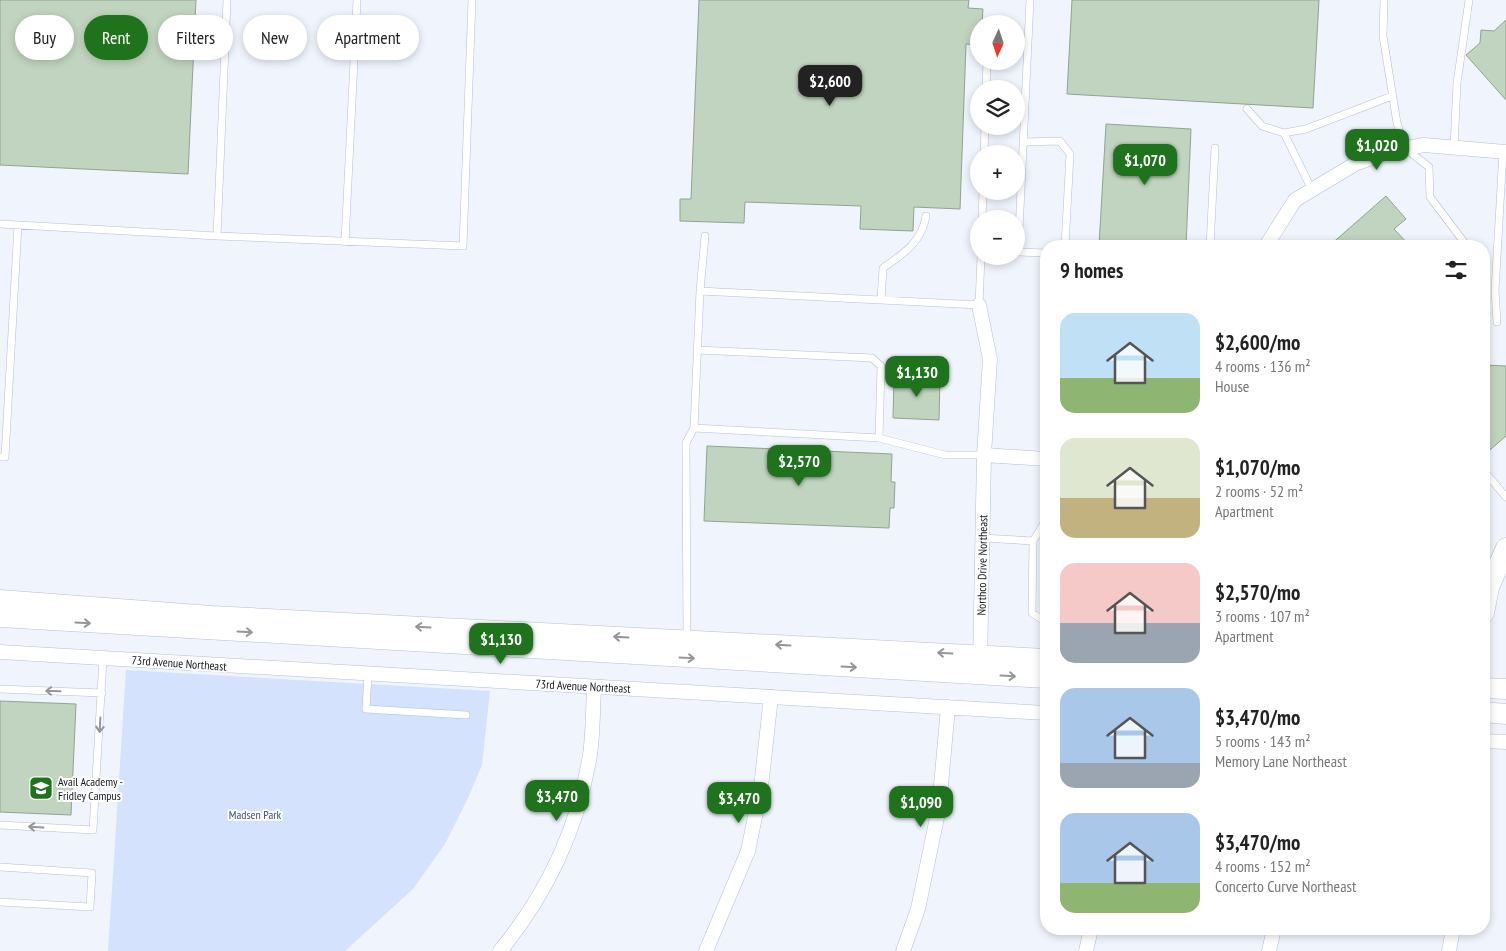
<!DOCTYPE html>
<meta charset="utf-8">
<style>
:root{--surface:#fff;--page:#f6f6f6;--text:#222;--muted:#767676;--accent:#20731d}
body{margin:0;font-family:"PT Sans Narrow",sans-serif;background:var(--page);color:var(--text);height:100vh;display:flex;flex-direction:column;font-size:19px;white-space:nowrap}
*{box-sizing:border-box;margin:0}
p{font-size:16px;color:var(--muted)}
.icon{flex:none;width:28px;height:28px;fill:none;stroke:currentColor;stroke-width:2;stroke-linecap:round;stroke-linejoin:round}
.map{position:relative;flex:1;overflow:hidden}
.details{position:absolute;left:1040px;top:240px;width:450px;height:695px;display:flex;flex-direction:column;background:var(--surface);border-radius:20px;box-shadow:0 2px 8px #0003}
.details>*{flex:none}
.hud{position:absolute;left:15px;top:15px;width:475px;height:45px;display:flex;gap:10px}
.needle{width:32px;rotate:183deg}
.controls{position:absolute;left:970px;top:15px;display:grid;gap:10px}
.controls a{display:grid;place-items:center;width:55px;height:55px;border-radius:50%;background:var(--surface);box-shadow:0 2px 8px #0003;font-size:25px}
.price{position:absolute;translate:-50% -42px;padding:0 11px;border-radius:10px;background:var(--accent);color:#fff;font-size:16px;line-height:32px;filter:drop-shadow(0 1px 2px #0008)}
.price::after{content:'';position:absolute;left:50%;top:30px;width:15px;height:11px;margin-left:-8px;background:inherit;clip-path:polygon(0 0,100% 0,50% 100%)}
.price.selected{background:#222;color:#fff}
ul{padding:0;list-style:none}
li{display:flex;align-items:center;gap:15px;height:125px;padding:0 20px}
li span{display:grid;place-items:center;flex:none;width:140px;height:100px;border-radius:15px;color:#555}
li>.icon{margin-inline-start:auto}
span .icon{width:60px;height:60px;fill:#fffc;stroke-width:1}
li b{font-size:21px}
h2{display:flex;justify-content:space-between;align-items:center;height:60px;padding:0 20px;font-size:21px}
.tag{padding:0 18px;border-radius:22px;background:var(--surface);box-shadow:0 2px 8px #0003;font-size:18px;line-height:45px}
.tag.selected{background:var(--accent);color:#fff}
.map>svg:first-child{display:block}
</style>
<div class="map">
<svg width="1506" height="951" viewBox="0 0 1506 951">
<rect width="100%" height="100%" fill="#eff4fd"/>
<path fill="#d5e2fd" d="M126 670 490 691 482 765 468 798 445 844 413 889 345 951H108Z"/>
<path fill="#c1d4bf" stroke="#91a390" d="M0 0H196L188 174 0 165Z
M699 0H969L968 8 983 9 982 24H979V45L966 44 960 209 914 207 913 231 860 229 861 206 745 202 744 223 680 221V199H691Z
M1072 0H1319L1313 108 1067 94Z
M1506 20V100L1466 55 1480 43 1481 30 1494 31Z
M1106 124 1191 129 1186 246H1099Z
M1386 196 1406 219 1394 229 1410 246H1329Z
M1484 365 1506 366V436L1484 455Z
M894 376 940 377 939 420 893 418Z
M707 446 892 454 891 482H895L894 508H890L889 528 704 521Z
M0 701 76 704 71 815 0 812Z"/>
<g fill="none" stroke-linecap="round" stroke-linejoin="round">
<g stroke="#b4bed5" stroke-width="8">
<path id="lane" d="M1384 0 1383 36 1397 123 1405 148 1429 167 1430 197 1467 246
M1016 41 1028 42
M986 89 987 61
M1247 109 1262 126 1284 133
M1024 142 1060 141 1070 154 1065 246
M1454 148 1457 83 1469 0
M984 154 985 126
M1312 190 1284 133 1306 129 1392 96
M982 219 983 191
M0 224 217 236 463 246 472 0
M217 236 227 0
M345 242 357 0
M1210 246 1215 148
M1016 252H1018L1030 0
M1018 252 1046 253
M981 256 979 305 700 291 694 428 879 438 945 455H984
M700 291 705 236
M881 300 883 268C903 254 922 242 926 216
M1497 322 1495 291 1503 152
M697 350 872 358 881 366 879 438
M1045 411H1046
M0 457H5L18 225
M1484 471 1506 497
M1046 520 1033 541 1032 613 1046 622
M982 538 1033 541
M687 639 686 443 694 428
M368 674 366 709 466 715
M0 689 102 693
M0 825 93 830 103 659
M0 867 92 873 90 907 0 902"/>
</g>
<g stroke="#b4bed5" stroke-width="15">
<path id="street" d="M1266 246 1295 200 1355 164 1391 151 1424 145 1506 152
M979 305 990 359 984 455 980 664
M984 455 1046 459
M0 652 1046 713
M1484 741 1506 742
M500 951C546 895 578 828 590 755 593 733 593 709 594 687
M706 951 748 851 761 787 771 697
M903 951 918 909 939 808 948 707
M1086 951 1091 929
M1269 951 1274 929
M1449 951 1453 929"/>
</g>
<g stroke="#b4bed5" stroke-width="21">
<path id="secondary" d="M0 600 211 616 1046 659
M1484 613 1489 587 1506 548
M0 617 1046 678
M1484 688 1506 689
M1484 712 1506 714"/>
</g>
<use href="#lane" stroke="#fff" stroke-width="7"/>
<use href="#street" stroke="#fff" stroke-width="14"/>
<use href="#secondary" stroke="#fff" stroke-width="20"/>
</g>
<defs><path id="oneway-shaft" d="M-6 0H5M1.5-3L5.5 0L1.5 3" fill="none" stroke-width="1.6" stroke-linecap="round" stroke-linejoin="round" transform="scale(1.25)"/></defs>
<g stroke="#95979a">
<use href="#oneway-shaft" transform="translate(83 623) rotate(3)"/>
<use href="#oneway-shaft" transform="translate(423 627) rotate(-177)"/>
<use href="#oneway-shaft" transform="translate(245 632) rotate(3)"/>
<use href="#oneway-shaft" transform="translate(621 637) rotate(-177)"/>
<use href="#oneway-shaft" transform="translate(783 645) rotate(-177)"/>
<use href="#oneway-shaft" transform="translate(945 653) rotate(-177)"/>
<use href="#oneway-shaft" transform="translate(687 658) rotate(3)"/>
<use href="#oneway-shaft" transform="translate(849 667) rotate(3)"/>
<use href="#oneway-shaft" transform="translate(1008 676) rotate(3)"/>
<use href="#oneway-shaft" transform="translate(53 691) rotate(-178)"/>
<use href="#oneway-shaft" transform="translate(100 725) rotate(93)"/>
<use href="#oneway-shaft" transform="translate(36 827) rotate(-177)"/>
</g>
<defs>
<g id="school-square" transform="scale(1.25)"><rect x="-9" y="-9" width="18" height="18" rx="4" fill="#20731d" stroke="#fff"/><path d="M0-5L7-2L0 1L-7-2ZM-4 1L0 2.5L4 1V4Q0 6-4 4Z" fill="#fff"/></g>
</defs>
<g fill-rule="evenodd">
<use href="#school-square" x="41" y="788"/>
</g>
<g text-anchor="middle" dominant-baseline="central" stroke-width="4" stroke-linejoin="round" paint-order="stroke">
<g font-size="12" fill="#14171f" stroke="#fff">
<text transform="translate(982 565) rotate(-89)">Northco Drive Northeast</text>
<text transform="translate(179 663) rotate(4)">73rd Avenue Northeast</text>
<text transform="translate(583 686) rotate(3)">73rd Avenue Northeast</text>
</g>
<g font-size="12" fill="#14171f" stroke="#fff" text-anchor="start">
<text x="58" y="781">Avail Academy -<tspan x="58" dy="14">Fridley Campus</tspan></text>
</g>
<g font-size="12" fill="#3a4f88" stroke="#fff">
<text x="255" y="814">Madsen Park</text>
</g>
</g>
</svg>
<div class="controls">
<a><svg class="needle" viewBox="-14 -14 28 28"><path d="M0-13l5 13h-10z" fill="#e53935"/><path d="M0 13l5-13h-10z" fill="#767676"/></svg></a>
<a><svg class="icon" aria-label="layers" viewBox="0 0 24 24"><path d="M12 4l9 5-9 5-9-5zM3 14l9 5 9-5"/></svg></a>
<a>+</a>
<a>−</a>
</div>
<b class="price selected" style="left:830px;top:107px">$2,600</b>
<b class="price" style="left:1377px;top:171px">$1,020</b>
<b class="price" style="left:1145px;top:186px">$1,070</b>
<b class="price" style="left:917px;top:398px">$1,130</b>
<b class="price" style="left:799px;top:487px">$2,570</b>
<b class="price" style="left:501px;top:665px">$1,130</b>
<b class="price" style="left:557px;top:822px">$3,470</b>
<b class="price" style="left:739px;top:824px">$3,470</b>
<b class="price" style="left:921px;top:828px">$1,090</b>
<div class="hud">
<a class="tag">Buy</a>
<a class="tag selected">Rent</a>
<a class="tag">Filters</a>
<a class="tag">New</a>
<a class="tag">Apartment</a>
</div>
<section class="details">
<h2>9 homes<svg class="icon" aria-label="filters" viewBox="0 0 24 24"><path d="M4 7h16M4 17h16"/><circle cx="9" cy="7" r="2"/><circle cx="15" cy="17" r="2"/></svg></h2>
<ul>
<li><span style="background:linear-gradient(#bfe0f5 65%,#8fb573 0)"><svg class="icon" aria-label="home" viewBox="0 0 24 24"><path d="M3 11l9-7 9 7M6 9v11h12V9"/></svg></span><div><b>$2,600/mo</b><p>4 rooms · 136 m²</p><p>House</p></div></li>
<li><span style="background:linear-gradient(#dfe7d0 60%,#c2b280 0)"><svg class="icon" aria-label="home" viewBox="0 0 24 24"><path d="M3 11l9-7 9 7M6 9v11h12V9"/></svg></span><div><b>$1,070/mo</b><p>2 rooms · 52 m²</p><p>Apartment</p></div></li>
<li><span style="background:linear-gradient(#f6c9c9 60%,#9aa5b1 0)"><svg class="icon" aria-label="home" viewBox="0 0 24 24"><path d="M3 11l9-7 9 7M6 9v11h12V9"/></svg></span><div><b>$2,570/mo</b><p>3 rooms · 107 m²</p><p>Apartment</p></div></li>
<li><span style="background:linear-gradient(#a9c7e8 75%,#9aa5b1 0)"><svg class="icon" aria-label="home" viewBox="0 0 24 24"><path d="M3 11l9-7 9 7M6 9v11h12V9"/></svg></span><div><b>$3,470/mo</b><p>5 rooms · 143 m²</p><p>Memory Lane Northeast</p></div></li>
<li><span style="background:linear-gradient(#a9c7e8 70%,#8fb573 0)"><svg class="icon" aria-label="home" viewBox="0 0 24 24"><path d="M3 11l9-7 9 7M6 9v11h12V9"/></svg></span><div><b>$3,470/mo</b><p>4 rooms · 152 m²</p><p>Concerto Curve Northeast</p></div></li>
</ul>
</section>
</div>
